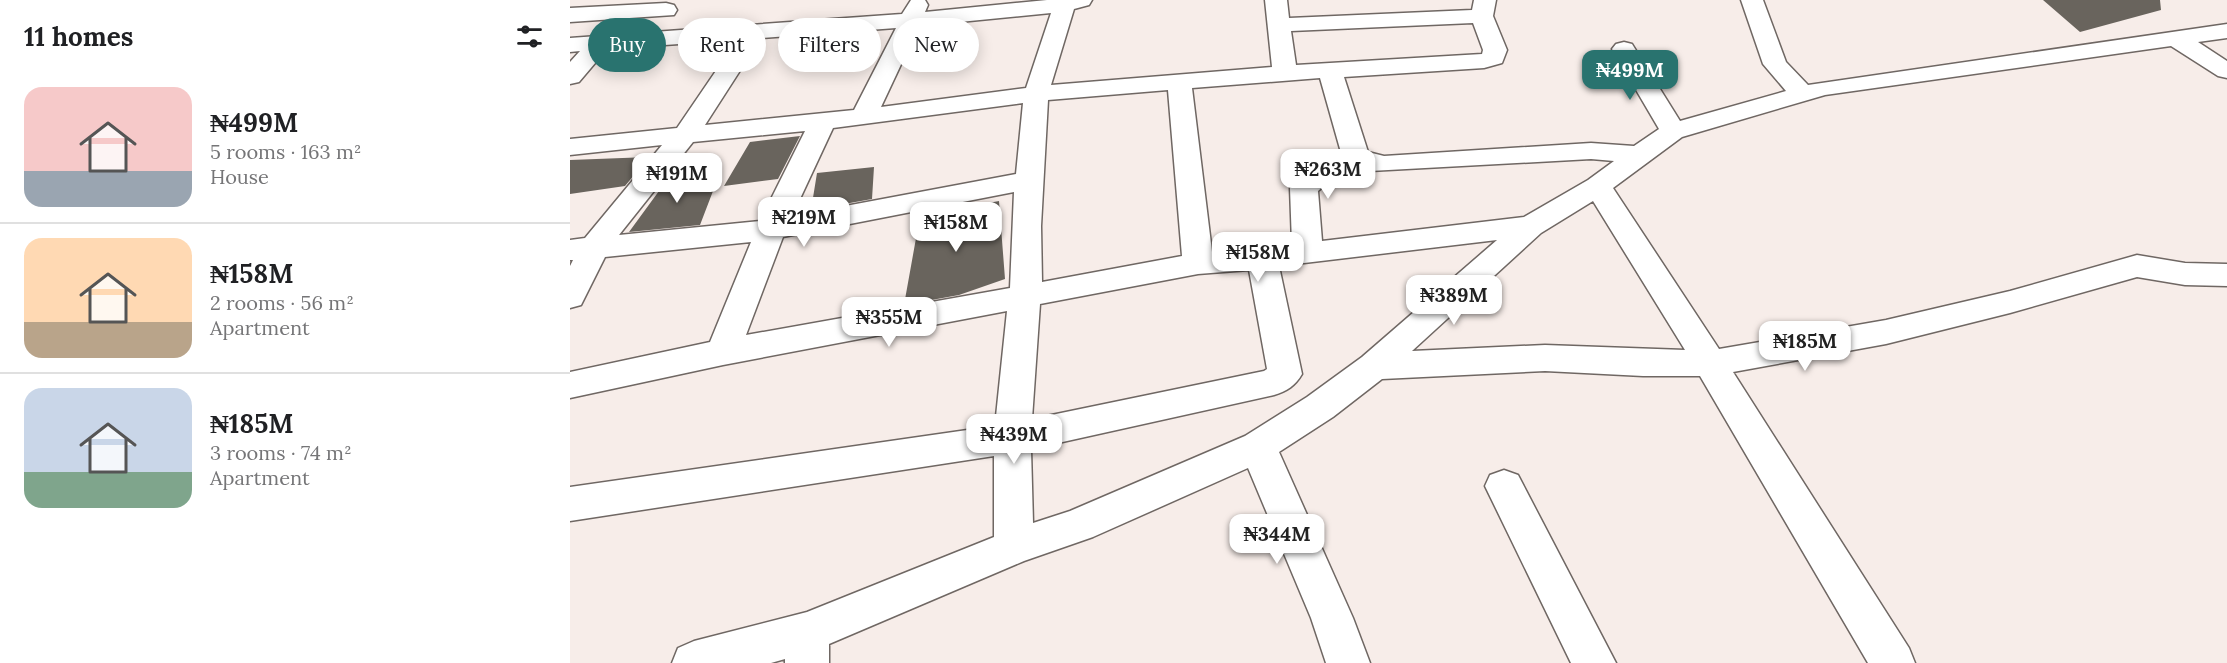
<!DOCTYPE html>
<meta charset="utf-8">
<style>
:root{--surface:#fff;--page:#f2f2f2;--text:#202124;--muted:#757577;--line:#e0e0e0;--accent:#29736f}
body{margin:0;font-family:Lora,serif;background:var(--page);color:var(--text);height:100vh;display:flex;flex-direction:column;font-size:22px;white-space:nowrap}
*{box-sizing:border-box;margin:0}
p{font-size:20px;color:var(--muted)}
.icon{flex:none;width:33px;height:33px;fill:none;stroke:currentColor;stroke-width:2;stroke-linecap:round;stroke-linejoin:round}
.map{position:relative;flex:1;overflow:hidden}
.drawer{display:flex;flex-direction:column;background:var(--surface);width:570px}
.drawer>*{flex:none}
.hud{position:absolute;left:18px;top:18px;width:570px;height:54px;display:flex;gap:12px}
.price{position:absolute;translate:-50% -51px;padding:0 14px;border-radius:12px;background:#fff;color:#222;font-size:20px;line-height:39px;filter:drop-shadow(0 2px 3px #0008)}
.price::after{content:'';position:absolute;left:50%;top:36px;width:18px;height:14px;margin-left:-9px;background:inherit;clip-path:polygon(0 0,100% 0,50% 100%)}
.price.selected{background:var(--accent);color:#fff}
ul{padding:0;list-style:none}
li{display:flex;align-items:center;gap:18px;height:150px;padding:0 24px}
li+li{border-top:2px solid var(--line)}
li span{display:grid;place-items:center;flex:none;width:168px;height:120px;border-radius:18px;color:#555}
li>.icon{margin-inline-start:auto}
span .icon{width:72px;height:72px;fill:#fffc;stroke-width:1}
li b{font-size:26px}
h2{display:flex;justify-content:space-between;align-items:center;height:72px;padding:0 24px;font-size:26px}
.pill{padding:0 21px;border-radius:27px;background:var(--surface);box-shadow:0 3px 15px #0003;font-size:21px;line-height:54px}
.pill.selected{background:var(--accent);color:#fff}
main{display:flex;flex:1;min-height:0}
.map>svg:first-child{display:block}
</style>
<main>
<section class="drawer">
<h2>11 homes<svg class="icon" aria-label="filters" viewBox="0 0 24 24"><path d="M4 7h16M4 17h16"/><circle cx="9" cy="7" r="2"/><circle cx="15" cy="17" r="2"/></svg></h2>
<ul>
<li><span style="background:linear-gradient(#f6c9c9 70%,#9aa5b1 0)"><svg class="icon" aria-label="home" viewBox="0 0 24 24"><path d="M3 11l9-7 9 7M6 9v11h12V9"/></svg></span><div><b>₦499M</b><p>5 rooms · 163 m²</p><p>House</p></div></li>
<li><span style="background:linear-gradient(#ffd9b3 70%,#b9a48a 0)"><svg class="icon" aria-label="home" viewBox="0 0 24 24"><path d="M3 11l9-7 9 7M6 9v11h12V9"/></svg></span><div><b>₦158M</b><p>2 rooms · 56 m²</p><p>Apartment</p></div></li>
<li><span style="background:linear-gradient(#c9d6e8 70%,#7fa58c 0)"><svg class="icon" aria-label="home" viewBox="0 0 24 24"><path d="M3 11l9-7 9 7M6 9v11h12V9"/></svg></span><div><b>₦185M</b><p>3 rooms · 74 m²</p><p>Apartment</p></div></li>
</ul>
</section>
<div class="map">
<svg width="1657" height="663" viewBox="0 0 1657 663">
<rect width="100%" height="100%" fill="#f7ede9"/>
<path fill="#69645d" d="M1473 0H1590L1591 10 1510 32Z
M230 136 208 179 154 186 180 142Z
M79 157 55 186 0 194V160Z
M108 165 109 179 99 180 148 178 130 225 59 232Z
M304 167 302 199 241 210 247 173Z
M429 201 435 279 389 295 334 305 350 216Z"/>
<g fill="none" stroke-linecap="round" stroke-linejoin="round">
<g stroke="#6f6763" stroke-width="3">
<path id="street" d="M341 0H355L358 5 355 12 477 0H522L519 5 504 9 481 85 702 67 695 0H717L719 18 902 10 904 0H926L923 16 937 50 932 63 914 68 774 77 798 152 814 156 1021 143 1064 146 1089 129 1042 49 1046 44 1054 42 1062 44 1110 121 1216 91 1193 64 1171 0H1193L1216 62 1238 85 1657 24V38L1628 42 1657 61V78L1648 76 1601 46 1255 95 1112 137 1043 188 1149 349 1316 320 1440 291 1567 255 1615 263 1657 264V286L1615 285 1567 277 1440 313 1316 344 1163 372 1339 648 1345 663H1298L1130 376H1073L975 371 812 379 763 417 709 452 783 618 800 663H756L741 618 678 468 523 537 454 561 259 644V663H215V659L201 663H102L108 648 124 641 237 612 424 537V456L0 521V487L425 426 437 311 153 365 0 398V372L140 342 181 242 35 257 11 305 0 308V266L3 260H0V240L15 238 92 145 0 155V139L107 128 167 40 37 49 9 82 0 84V62L10 51 0 52V38L332 14ZM481 13 456 88 311 107 349 26ZM903 23 913 50 912 54 726 65 721 31ZM326 28 284 110 135 125 191 38ZM750 78 772 156 776 161 735 173 720 188 722 244 642 252 622 88ZM598 90 612 256 472 282 471 226 478 100ZM453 103 446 174 222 216 263 128ZM235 131 190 221 49 235 123 142ZM1021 159 1044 161 1018 180 954 217 752 241 748 191 755 185 800 171ZM444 192 440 288 176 335 213 237ZM1023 201 1115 350 975 345 842 351 971 233ZM927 240 792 357 737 397 675 436 500 511 463 523 461 449 704 395C717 391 725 386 732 374L709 266ZM679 270 697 369 694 371 462 419 470 304 628 274Z
M96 3 104 5 107 10 104 15 0 22V8Z
M934 470 948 475 1046 663H1001L915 486 920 475Z"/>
</g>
<use href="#street" fill="#fff" fill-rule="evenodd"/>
</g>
</svg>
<b class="price selected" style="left:1060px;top:101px">₦499M</b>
<b class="price" style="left:758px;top:200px">₦263M</b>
<b class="price" style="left:107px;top:204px">₦191M</b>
<b class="price" style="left:234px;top:248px">₦219M</b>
<b class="price" style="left:386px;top:253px">₦158M</b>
<b class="price" style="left:688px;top:283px">₦158M</b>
<b class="price" style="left:884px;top:326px">₦389M</b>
<b class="price" style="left:319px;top:348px">₦355M</b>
<b class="price" style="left:1235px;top:372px">₦185M</b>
<b class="price" style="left:444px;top:465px">₦439M</b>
<b class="price" style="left:707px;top:565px">₦344M</b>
<div class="hud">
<a class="pill selected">Buy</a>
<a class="pill">Rent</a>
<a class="pill">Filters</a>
<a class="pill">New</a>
</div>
</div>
</main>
